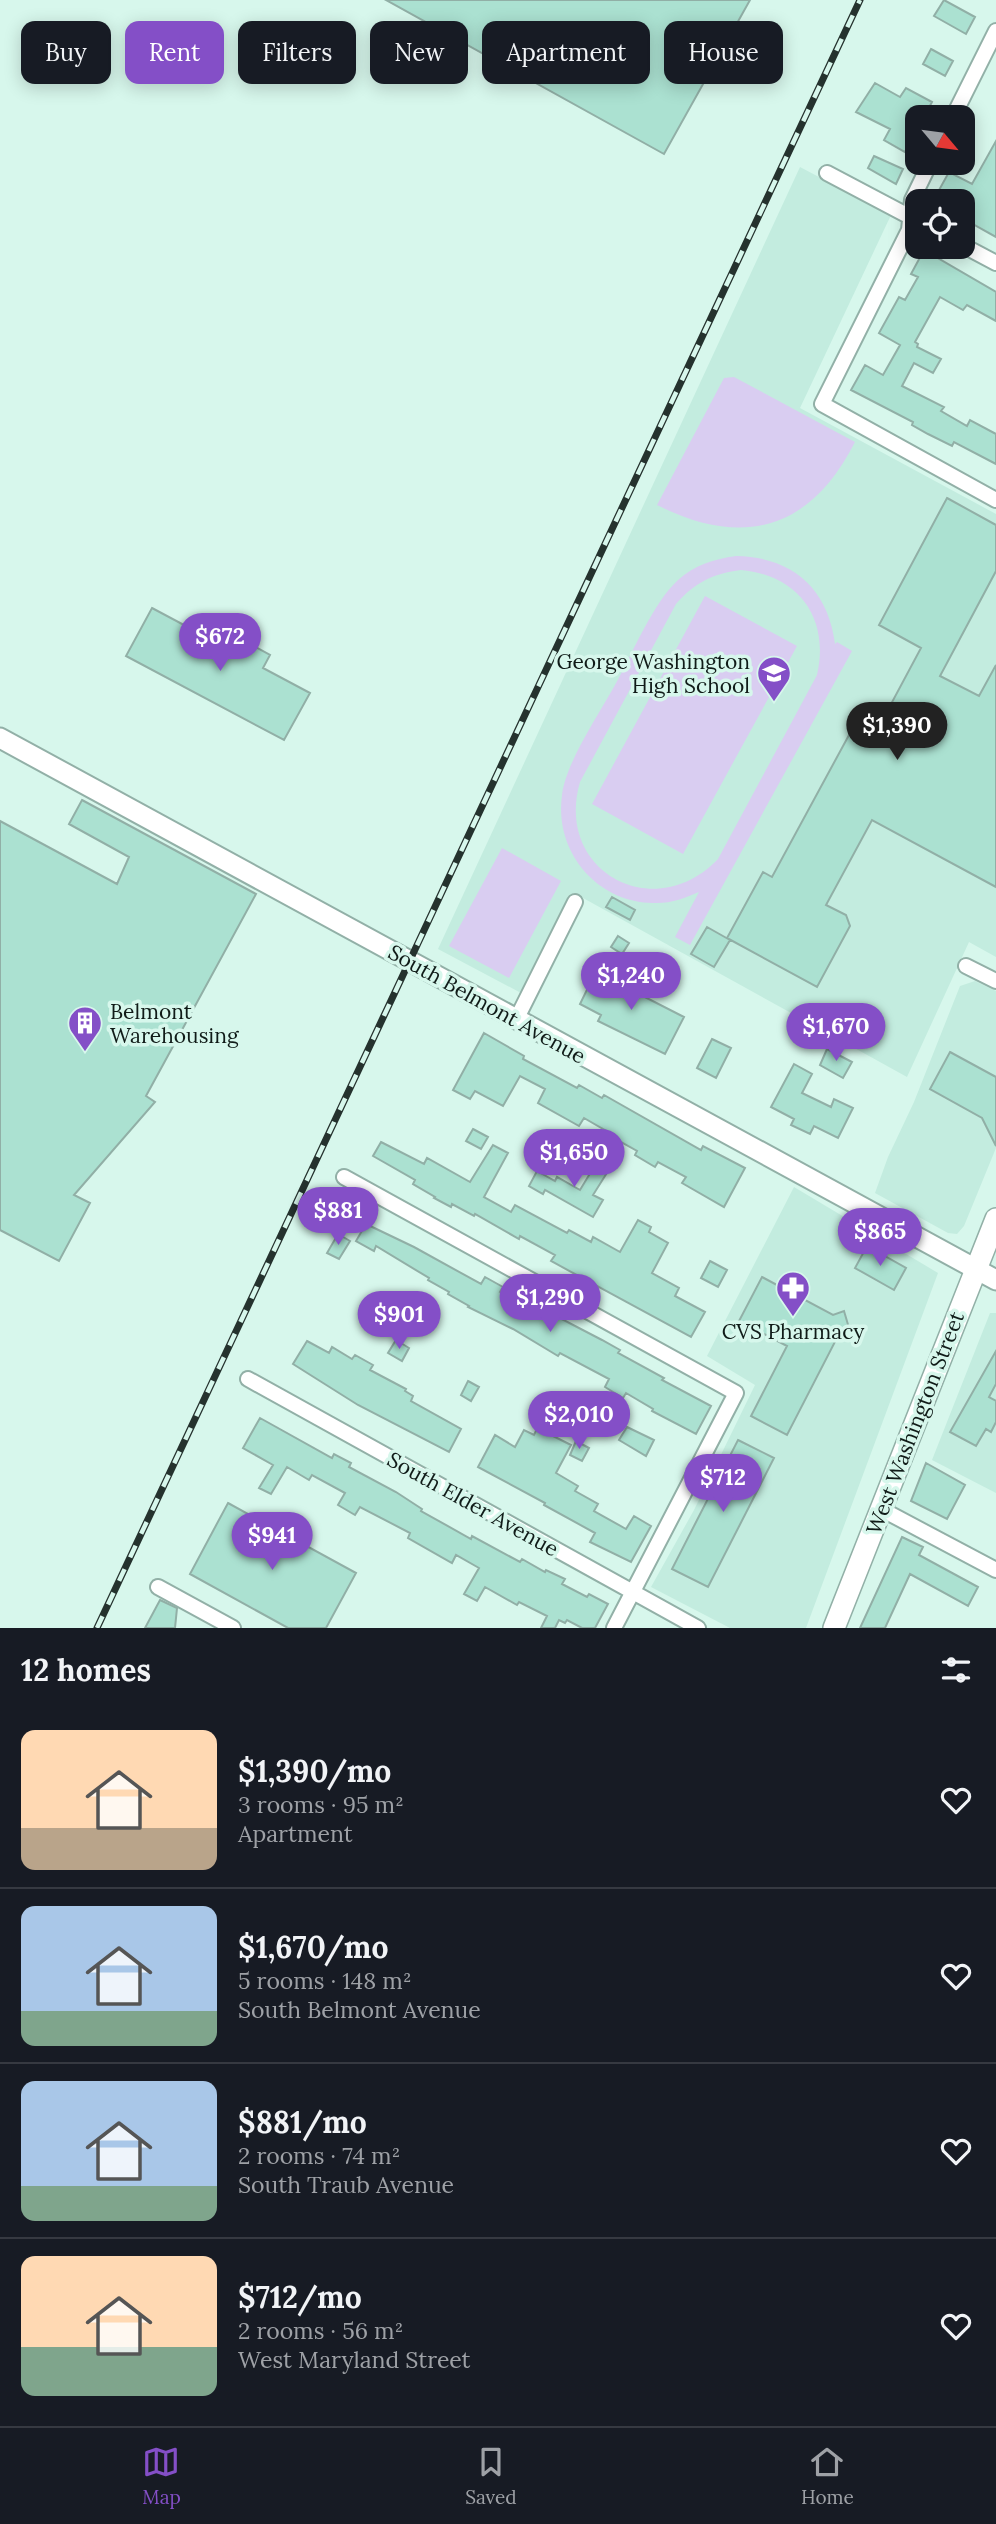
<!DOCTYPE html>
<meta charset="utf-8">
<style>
:root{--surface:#171b24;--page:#242831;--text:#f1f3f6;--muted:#9ea1a6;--line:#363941;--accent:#844fc7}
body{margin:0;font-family:Lora,serif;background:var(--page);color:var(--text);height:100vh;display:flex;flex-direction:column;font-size:26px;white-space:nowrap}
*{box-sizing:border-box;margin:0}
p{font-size:23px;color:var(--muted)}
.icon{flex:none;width:38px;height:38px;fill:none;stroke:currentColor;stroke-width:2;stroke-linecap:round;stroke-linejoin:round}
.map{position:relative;height:1628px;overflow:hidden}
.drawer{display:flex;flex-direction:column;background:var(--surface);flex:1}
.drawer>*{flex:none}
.banner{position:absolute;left:21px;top:21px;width:956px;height:63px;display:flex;gap:14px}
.needle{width:46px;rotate:119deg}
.tools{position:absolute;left:905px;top:105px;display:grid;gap:14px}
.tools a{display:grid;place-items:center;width:70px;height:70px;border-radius:14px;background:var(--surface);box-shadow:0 4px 18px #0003;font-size:35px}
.price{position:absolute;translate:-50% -60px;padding:0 16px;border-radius:24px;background:var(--accent);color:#fff;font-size:23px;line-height:46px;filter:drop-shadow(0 2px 4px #0008)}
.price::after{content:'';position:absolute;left:50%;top:42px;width:21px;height:16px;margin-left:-10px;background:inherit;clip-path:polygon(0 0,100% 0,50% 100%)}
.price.on{background:#222;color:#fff}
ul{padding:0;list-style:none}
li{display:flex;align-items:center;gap:21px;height:175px;padding:0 21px}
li+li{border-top:2px solid var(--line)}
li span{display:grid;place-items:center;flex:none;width:196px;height:140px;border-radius:14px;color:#555}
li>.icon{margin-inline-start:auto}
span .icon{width:84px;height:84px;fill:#fffc;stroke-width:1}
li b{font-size:30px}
h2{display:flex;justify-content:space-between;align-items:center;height:84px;padding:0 21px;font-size:30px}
.pill{padding:0 24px;border-radius:14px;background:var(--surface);box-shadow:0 4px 18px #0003;font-size:24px;line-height:63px}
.pill.on{background:var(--accent);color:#fff}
.menu{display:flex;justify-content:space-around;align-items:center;height:98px;border-top:2px solid var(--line);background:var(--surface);font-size:19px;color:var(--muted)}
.menu a{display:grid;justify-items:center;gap:4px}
.menu .on{color:var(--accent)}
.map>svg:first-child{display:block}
</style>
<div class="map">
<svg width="996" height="1628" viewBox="0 0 996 1628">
<rect width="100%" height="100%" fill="#d7f7ec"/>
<path fill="#c3ecdf" d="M800 167 891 215 800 408 996 514V957L969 942 907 1077 574 893 521 993 438 949Z
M975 981 996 991V1148L964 1226 957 1234 948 1233 875 1193 888 1157 914 1102 960 986Z
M794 1187 938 1273 806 1628H730L651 1587 694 1510 755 1385 707 1356Z
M990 1313H996V1493L932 1460Z"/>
<path fill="#d9cdf1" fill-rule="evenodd" d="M734 377 855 442C811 529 744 549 657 505L724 378Z
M736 556C792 557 828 588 835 644L837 642 852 651 690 945 675 937 699 892C685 898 670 904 653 903 597 902 554 852 562 795 566 762 598 716 615 685 632 654 653 603 678 580 695 565 714 559 736 556ZM741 570C799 575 830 619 817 675L718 859C654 926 554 871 580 782L676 604C694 583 714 573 741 570Z
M705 596 797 646 683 854 592 804Z
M502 848 561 881 509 978 449 946Z"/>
<path fill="#abe1d1" stroke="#91afa6" stroke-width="2" d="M386 0H750L664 154Z
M944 0 975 17 966 34 934 16Z
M931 49 953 61 945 76 923 64Z
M875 83 900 97 906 88 932 102 924 117H917V129L905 152 884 140 890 129 856 112Z
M996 141V237L962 218V201H933L949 172 972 184Z
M874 156 903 169 896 184 868 168Z
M924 250 996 292V321L967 305 963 310 940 297 915 342 918 344 917 347 941 359 933 373 914 363 902 386 944 407 941 411 967 426 970 420 996 434V464L954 442 952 446 928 434 912 425 913 422 851 390 865 365 883 375 900 345 879 333 899 297 905 300 918 277 911 274Z
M947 498 996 525V571L940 676 979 696 996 665V887L872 820 826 905 846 915 850 926 817 987 727 938 763 872 772 877 862 711 882 721 921 648 879 625Z
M152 608 227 648 234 635 270 655 263 668 310 693 284 740 126 656Z
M82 800 256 894 146 1096 155 1102 74 1195 90 1203 59 1261 0 1230V821L117 884 129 857 69 824Z
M612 897 635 910 630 920 606 907Z
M707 927 730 940 714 967 691 954Z
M618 936 629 943 622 954 611 947Z
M660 959 671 965 663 979 652 973Z
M597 969 619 980 621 975 635 982 631 990 684 1017 665 1054 598 1021 601 1015 580 1004Z
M484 1033 524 1056 523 1059 577 1088 579 1085 602 1098 604 1095 701 1150 703 1146 745 1168 724 1207 682 1183 686 1177 658 1162 655 1167 635 1155 637 1151 614 1138 615 1136 584 1118 579 1126 538 1103 545 1089 520 1076 503 1106 475 1091 470 1099 453 1090Z
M712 1039 731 1048 716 1078 697 1068Z
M827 1049 852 1062 843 1078 820 1065Z
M950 1052 996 1077V1146L982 1118 930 1089Z
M794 1064 812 1074 802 1093 831 1107 834 1099 853 1108 838 1138 814 1126 810 1134 791 1125 794 1119 771 1107Z
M473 1129 488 1137 481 1149 466 1141Z
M381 1142 424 1164 427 1158 470 1182 493 1145 508 1153 484 1197 511 1212 515 1205 567 1233 569 1230 591 1242 593 1237 620 1252 638 1220 651 1227 649 1232 668 1243 652 1273 679 1288 675 1296 705 1312 691 1337 551 1261 555 1255 520 1236 519 1239 475 1214 474 1216 452 1204 451 1207 434 1198 435 1197 413 1184 415 1180 373 1156Z
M581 1142 595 1150 588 1161 574 1154Z
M597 1162 610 1168 593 1195 603 1200 593 1217 545 1190 543 1194 529 1186 537 1171 555 1181 557 1177 580 1190Z
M366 1224 414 1247 481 1284 485 1277 503 1287 500 1292 530 1309 533 1304 602 1340 620 1350 618 1353 664 1378 662 1380 711 1406 696 1434 652 1411 653 1409 626 1393 623 1398 605 1387 609 1379 560 1353 558 1356 513 1329 468 1307 469 1306 448 1294 449 1292 428 1280 429 1278 376 1246 374 1251 356 1241Z
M338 1234 350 1241 339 1259 327 1253Z
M867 1246 906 1268 894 1290 855 1268Z
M710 1261 727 1270 718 1287 701 1278Z
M762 1277 833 1315 844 1311 849 1328 841 1330 787 1435 751 1416 787 1346 739 1321Z
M414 1301 424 1306 417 1319 407 1314Z
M396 1340 409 1348 402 1361 388 1353Z
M307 1341 329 1353 332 1347 352 1359 355 1355 373 1365 370 1370 406 1389 405 1391 413 1396 411 1401 461 1429 449 1452 358 1405 293 1364Z
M996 1351V1384L989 1397 996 1401V1422L991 1432 986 1429 976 1446 950 1432Z
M468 1381 479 1387 471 1401 461 1395Z
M260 1418 332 1458 334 1454 351 1463 349 1467 396 1492 422 1509 421 1511 471 1539 472 1536 520 1562 522 1559 545 1572 546 1570 565 1579 562 1584 587 1597 589 1594 608 1604 595 1628H582L567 1620 565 1623 559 1620 555 1628H541L547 1616 519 1602 517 1605 485 1587 477 1601 464 1594 479 1568 456 1555 452 1563 408 1538 410 1533 360 1507 355 1515 338 1505 345 1493 312 1475 309 1480 287 1467 271 1494 259 1488 273 1465 243 1448Z
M542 1418 554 1424 549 1434 571 1445 556 1473 578 1486 575 1491 598 1504 594 1511 626 1529 634 1516 651 1526 631 1562 590 1542 595 1533 544 1505 545 1503 478 1467 495 1435 515 1447 524 1430 534 1435Z
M627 1427 654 1440 646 1456 619 1440Z
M738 1440 774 1458 708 1587 672 1569Z
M576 1441 589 1448 582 1461 570 1455Z
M926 1463 965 1485 947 1519 911 1501Z
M228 1503 356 1573 326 1628H288L190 1574Z
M902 1537 923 1547 919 1555 978 1587 968 1606 910 1574 885 1628H860Z
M160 1600 177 1608 175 1628H145Z"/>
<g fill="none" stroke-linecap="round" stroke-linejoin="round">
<g stroke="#92b0a7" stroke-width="18">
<path id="street" d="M953 117 996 31
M930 163 912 200 909 230 822 404 996 500
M827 173 916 220
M962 245 996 263
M966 966 996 981
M516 1020 575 902
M344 1177 736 1393 614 1628
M248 1379 698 1628
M881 1509 996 1570
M158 1587 233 1628"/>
</g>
<g stroke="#92b0a7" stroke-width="23">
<path id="secondary" d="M0 738 996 1280"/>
</g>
<g stroke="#92b0a7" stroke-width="24">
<path id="primary" d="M834 1628 996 1219"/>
</g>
<use href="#street" stroke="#fff" stroke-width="14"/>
<use href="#secondary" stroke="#fff" stroke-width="19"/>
<use href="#primary" stroke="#fff" stroke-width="21"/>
<g stroke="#25322e" stroke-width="7">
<path id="rail" d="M97 1628 860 0"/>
</g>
<use href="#rail" stroke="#d7f7ec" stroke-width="4.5" stroke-dasharray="13" stroke-linecap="butt"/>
</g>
<defs>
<g id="school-pin" transform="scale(1.75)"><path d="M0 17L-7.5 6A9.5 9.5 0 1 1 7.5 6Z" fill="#844fc7" stroke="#d7f7ec"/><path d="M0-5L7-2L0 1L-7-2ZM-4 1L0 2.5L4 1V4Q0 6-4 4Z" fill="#fff"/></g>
<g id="building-pin" transform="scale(1.75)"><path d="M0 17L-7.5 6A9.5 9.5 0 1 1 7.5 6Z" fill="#844fc7" stroke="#d7f7ec"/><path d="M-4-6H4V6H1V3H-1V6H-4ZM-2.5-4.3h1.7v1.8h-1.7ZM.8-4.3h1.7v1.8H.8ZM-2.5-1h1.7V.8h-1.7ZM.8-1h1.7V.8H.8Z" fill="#fff"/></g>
<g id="pharmacy-pin" transform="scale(1.75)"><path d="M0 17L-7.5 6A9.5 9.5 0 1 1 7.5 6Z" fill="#844fc7" stroke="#d7f7ec"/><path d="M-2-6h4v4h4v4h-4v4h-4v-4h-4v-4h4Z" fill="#fff"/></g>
</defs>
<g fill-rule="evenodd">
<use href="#school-pin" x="774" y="673"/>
<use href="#building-pin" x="85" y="1023"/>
<use href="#pharmacy-pin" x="793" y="1288"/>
</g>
<g text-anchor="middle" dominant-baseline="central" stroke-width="7" stroke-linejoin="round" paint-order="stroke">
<g font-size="21" fill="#101b18" stroke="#d7f7ec" text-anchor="end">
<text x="750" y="661">George Washington<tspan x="750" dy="24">High School</tspan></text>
<text x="110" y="1011" text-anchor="start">Belmont<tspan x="110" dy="24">Warehousing</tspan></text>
<text x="793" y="1331" text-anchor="middle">CVS Pharmacy</text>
</g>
<g font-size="21" fill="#101b18" stroke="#d7f7ec">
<text transform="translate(487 1004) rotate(29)">South Belmont Avenue</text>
<text transform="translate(915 1423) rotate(-69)">West Washington Street</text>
<text transform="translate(473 1504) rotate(29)">South Elder Avenue</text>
</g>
</g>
</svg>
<div class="tools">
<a><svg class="needle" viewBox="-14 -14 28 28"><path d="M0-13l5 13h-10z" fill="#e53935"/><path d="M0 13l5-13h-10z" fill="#9ea1a6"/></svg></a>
<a><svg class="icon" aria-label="locate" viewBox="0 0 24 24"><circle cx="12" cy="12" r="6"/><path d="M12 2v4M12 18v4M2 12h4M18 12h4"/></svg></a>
</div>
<b class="price" style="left:220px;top:673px">$672</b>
<b class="price on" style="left:897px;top:762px">$1,390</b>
<b class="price" style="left:631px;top:1012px">$1,240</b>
<b class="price" style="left:836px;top:1063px">$1,670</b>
<b class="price" style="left:574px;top:1189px">$1,650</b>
<b class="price" style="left:338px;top:1247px">$881</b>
<b class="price" style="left:880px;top:1268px">$865</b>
<b class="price" style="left:550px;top:1334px">$1,290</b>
<b class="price" style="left:399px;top:1351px">$901</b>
<b class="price" style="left:579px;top:1451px">$2,010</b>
<b class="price" style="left:723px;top:1514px">$712</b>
<b class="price" style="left:272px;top:1572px">$941</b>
<div class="banner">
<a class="pill">Buy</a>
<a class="pill on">Rent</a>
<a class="pill">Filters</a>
<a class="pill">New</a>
<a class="pill">Apartment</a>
<a class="pill">House</a>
</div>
</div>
<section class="drawer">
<h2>12 homes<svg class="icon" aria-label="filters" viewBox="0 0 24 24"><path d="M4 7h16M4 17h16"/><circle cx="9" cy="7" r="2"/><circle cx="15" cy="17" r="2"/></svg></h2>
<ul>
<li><span style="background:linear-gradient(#ffd9b3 70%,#b9a48a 0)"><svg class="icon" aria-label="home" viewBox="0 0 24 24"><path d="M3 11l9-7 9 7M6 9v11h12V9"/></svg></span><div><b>$1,390/mo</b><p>3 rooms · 95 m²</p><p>Apartment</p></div><svg class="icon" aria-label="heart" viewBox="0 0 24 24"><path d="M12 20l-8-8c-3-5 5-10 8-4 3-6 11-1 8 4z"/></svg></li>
<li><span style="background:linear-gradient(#a9c7e8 75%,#7fa58c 0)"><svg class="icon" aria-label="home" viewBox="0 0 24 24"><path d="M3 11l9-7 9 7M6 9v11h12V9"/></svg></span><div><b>$1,670/mo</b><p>5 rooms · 148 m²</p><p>South Belmont Avenue</p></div><svg class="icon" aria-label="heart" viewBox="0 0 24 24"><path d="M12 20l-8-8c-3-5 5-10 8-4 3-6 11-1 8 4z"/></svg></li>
<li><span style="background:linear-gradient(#a9c7e8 75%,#7fa58c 0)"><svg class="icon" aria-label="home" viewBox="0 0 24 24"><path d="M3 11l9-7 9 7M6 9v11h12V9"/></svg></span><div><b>$881/mo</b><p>2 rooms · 74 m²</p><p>South Traub Avenue</p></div><svg class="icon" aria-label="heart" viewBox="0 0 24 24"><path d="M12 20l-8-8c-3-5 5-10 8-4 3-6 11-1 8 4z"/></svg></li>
<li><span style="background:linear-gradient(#ffd9b3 65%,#7fa58c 0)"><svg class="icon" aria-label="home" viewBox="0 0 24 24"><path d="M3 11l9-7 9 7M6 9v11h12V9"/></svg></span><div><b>$712/mo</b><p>2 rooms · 56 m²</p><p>West Maryland Street</p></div><svg class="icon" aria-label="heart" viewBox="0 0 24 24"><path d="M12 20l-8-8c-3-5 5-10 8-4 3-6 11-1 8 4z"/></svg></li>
</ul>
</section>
<nav class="menu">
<a class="on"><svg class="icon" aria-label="map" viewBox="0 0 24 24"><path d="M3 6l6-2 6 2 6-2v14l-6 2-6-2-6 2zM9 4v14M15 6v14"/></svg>Map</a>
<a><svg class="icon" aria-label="saved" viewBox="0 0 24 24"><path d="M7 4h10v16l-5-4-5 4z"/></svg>Saved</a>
<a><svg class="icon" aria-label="home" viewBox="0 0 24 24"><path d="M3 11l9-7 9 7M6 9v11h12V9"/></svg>Home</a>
</nav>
